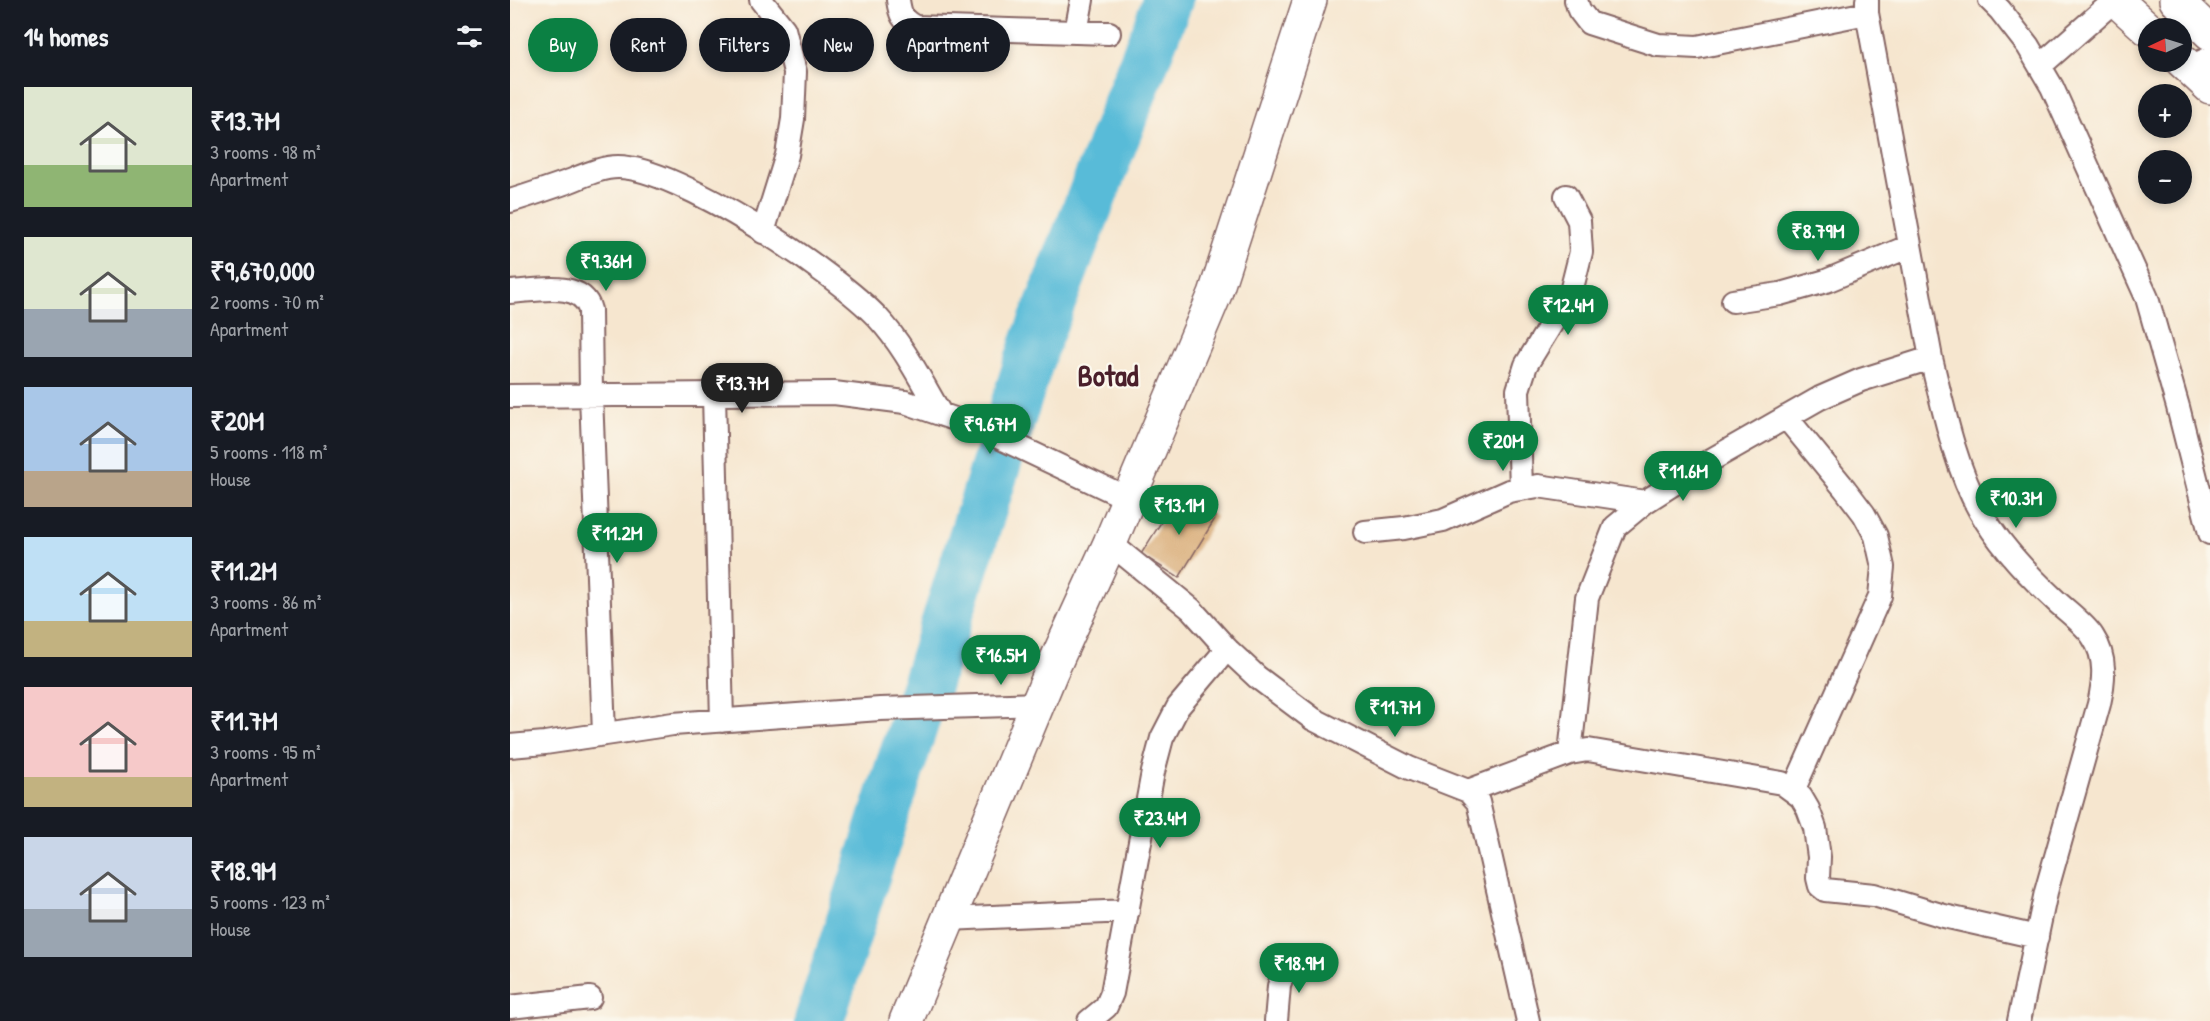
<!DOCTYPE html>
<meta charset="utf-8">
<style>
:root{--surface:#171b24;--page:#242831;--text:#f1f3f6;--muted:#9ea1a6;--accent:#0b8043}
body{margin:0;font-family:"Patrick Hand",sans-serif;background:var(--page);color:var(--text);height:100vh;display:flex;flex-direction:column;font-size:22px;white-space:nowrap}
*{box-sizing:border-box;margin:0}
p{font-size:20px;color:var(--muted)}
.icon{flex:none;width:33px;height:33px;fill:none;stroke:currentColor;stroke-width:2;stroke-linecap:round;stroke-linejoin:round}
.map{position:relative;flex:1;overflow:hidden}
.sheet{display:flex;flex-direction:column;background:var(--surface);width:510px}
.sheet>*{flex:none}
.top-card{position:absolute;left:18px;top:18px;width:570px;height:54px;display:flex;gap:12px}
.needle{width:39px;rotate:266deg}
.controls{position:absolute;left:1628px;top:18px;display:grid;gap:12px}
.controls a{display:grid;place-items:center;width:54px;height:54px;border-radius:50%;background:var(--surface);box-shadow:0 3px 9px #0003;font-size:30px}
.price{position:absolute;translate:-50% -51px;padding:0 14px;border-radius:21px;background:var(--accent);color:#fff;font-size:20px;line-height:39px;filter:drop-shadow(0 2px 3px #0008)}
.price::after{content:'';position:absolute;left:50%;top:36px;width:18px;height:14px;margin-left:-9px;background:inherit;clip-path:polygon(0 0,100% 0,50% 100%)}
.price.current{background:#222;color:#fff}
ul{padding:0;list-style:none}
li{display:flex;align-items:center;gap:18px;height:150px;padding:0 24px}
li span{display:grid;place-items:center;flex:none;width:168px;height:120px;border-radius:0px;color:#555}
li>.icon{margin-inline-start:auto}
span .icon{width:72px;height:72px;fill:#fffc;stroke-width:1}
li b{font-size:26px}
h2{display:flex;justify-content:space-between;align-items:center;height:72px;padding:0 24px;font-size:26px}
.chip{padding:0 21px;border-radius:27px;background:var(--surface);box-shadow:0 3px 9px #0003;font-size:21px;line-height:54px}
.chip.current{background:var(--accent);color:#fff}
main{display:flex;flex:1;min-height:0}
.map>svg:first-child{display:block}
</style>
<main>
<section class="sheet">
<h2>14 homes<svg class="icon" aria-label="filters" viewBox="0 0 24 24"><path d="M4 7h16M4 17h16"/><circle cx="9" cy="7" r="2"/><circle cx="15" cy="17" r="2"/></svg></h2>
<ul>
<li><span style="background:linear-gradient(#dfe7d0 65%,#8fb573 0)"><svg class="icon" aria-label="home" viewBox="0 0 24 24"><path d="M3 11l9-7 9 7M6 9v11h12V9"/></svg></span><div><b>₹13.7M</b><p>3 rooms · 98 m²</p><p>Apartment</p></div></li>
<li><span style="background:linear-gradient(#dfe7d0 60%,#9aa5b1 0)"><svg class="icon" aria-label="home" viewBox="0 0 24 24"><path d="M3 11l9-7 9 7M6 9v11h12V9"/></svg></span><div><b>₹9,670,000</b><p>2 rooms · 70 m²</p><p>Apartment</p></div></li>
<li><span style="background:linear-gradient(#a9c7e8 70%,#b9a48a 0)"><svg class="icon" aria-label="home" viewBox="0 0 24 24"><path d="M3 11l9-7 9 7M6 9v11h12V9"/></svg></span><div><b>₹20M</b><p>5 rooms · 118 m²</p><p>House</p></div></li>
<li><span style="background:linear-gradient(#bfe0f5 70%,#c2b280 0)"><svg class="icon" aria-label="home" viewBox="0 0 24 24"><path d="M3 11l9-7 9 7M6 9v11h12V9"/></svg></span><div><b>₹11.2M</b><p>3 rooms · 86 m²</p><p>Apartment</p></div></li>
<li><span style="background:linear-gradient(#f6c9c9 75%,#c2b280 0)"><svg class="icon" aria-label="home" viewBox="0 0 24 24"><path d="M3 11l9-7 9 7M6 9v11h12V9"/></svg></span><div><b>₹11.7M</b><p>3 rooms · 95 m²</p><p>Apartment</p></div></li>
<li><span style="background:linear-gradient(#c9d6e8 60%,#9aa5b1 0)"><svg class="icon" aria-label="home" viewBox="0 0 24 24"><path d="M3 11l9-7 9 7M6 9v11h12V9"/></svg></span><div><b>₹18.9M</b><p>5 rooms · 123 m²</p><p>House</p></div></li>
</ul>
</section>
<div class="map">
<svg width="1700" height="1021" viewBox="0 0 1700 1021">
<rect width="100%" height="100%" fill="#fbf7ec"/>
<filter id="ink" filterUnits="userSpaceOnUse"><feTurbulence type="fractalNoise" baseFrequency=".0167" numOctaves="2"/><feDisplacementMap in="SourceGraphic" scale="12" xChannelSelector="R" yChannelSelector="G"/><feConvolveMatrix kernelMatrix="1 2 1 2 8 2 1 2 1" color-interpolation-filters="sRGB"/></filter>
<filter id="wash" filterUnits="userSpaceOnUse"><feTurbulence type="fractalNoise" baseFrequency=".008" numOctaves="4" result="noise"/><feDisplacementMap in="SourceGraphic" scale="24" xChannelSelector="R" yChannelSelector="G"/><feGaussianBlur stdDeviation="1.35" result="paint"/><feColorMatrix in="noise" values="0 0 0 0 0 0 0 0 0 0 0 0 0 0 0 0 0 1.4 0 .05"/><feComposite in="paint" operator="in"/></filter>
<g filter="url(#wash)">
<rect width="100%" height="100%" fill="#f6e6cf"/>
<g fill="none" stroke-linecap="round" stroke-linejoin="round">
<path stroke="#59bbd8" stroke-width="50" d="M309 1021 524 346 658 0"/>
</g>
<g id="blocks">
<path fill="#d4a268" d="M669 494 706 517 669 578 631 554Z"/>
</g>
</g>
<g filter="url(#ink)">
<use href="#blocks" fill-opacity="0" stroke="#866564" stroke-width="1.5"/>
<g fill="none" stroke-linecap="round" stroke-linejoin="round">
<g stroke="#866564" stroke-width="26">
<path id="minor" d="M251 0 274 29 285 72 283 119 277 155 253 232
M388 0C390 14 392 21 406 27L599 33
M1066 0 1069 10 1079 23 1148 45 1187 47 1357 13
M1357 0V13L1421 358C1433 407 1445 467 1470 511 1489 544 1516 573 1544 599 1555 610 1575 624 1583 637 1597 658 1594 681 1589 704L1536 892 1509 1021
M1480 0 1490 10 1518 46 1542 87 1637 298 1668 407 1700 533
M566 32 572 0
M1530 66 1605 0
M1679 67 1700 58
M0 201C20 195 40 188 60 181 75 175 92 167 108 167 168 167 326 273 368 318 394 346 411 381 430 413
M0 292C25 291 72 279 80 310L81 395 94 734
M1223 301 1270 294 1316 281 1400 246
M204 395 212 721
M0 396 324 393 395 402 465 426 619 499
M1276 417 1335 489 1354 514 1366 536 1373 567 1370 596 1283 791
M1011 489 1008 390 1016 365 1061 292 1071 252 1069 221 1056 196
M855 532 894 528 933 520 999 491 1028 486 1135 502
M600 543 681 609 717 649 747 677 803 719 899 768 958 791 968 802 1018 1021
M0 746 35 743 163 724 370 709 528 704
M1060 753 1077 598 1105 527 1135 502 1201 460 1310 398 1351 380 1421 358
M958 791 1060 753 1078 750 1272 783 1291 797 1298 809 1305 828 1309 857 1308 878 1310 886 1315 890 1364 895 1434 916 1527 937
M438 919 618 911
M0 1007 80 998
M579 1021 596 1007 602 993 643 772 652 738 668 707 717 649
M766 1021 769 986 777 962"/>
</g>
<g stroke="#866564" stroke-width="36">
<path id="trunk" d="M1606 0 1638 29
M1666 0 1700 33
M1671 60 1700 87
M396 1021 541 672 600 543 705 294 800 0"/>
</g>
<use href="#minor" stroke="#fff" stroke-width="22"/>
<use href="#trunk" stroke="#fff" stroke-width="33"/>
</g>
</g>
<g text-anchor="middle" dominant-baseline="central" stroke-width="4.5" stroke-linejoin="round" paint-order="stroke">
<g font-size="30" font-weight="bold" fill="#4a1f2b" stroke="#fbf7ec">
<text x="598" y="375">Botad</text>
</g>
</g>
</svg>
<div class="controls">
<a><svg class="needle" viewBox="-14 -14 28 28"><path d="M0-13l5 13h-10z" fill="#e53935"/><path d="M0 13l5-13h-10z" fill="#9ea1a6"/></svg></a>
<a>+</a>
<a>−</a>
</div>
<b class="price" style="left:1308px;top:262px">₹8.79M</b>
<b class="price" style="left:96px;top:292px">₹9.36M</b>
<b class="price" style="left:1058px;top:336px">₹12.4M</b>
<b class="price current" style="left:232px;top:414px">₹13.7M</b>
<b class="price" style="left:480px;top:455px">₹9.67M</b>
<b class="price" style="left:993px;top:472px">₹20M</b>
<b class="price" style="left:1173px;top:502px">₹11.6M</b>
<b class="price" style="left:1506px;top:529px">₹10.3M</b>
<b class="price" style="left:669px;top:536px">₹13.1M</b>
<b class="price" style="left:107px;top:564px">₹11.2M</b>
<b class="price" style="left:491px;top:686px">₹16.5M</b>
<b class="price" style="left:885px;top:738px">₹11.7M</b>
<b class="price" style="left:650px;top:849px">₹23.4M</b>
<b class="price" style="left:789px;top:994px">₹18.9M</b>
<div class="top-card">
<a class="chip current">Buy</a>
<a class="chip">Rent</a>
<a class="chip">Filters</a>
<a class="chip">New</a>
<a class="chip">Apartment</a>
</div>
</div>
</main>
